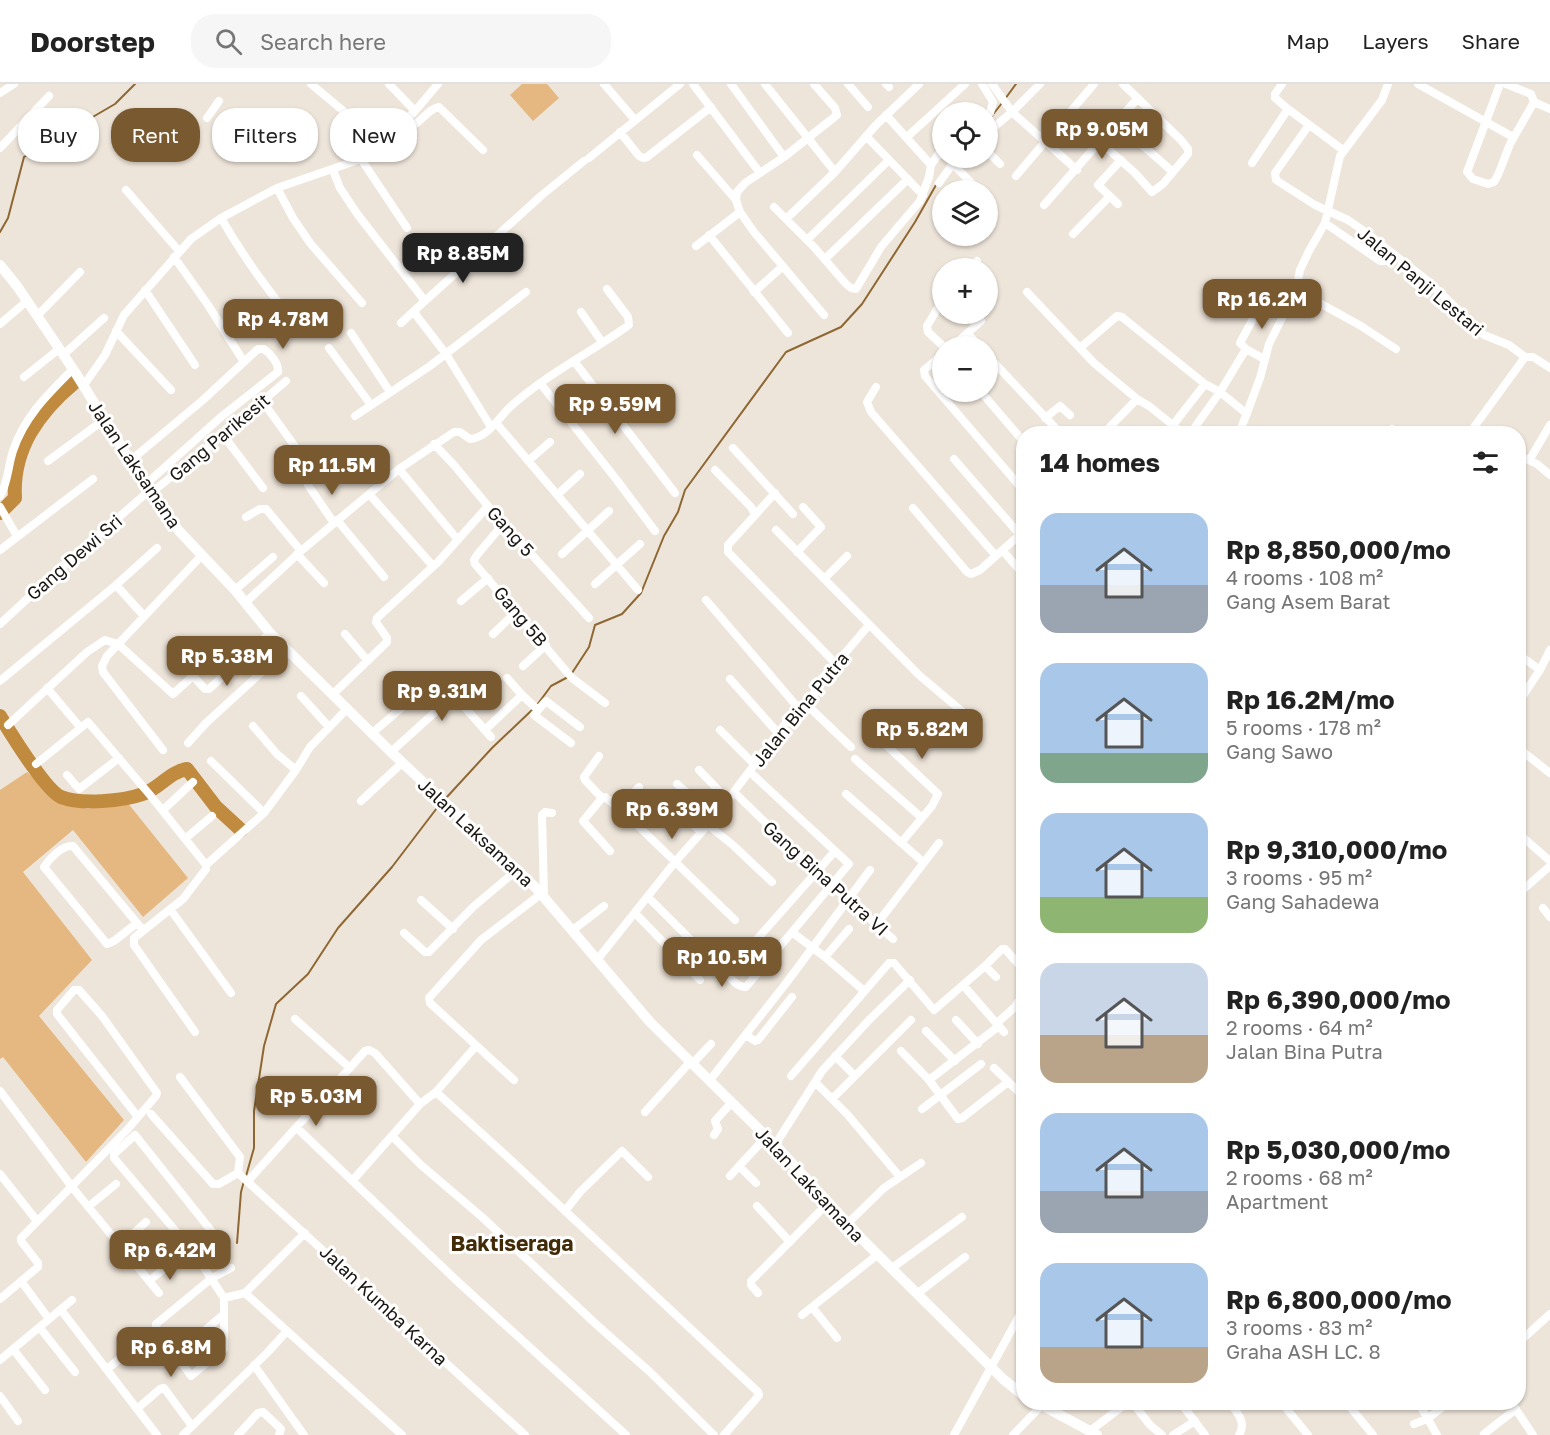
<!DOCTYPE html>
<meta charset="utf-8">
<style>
:root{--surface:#fff;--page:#f6f6f6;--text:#222;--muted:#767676;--line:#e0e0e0;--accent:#79592f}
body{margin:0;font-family:"Golos Text",sans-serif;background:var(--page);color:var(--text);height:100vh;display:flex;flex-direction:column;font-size:22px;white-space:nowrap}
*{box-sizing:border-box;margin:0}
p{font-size:20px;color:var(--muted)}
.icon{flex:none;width:33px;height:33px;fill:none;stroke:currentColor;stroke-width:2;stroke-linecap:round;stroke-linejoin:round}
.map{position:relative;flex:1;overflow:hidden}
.panel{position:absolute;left:1016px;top:342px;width:510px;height:984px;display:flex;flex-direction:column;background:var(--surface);border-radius:24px;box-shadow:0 2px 4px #0004}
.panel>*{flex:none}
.hud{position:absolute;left:18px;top:24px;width:570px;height:54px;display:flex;gap:12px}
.buttons{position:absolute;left:932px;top:18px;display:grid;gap:12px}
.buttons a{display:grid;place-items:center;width:66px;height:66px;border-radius:50%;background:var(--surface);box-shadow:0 2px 4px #0004;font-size:30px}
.price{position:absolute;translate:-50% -51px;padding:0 14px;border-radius:12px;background:var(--accent);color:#fff;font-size:20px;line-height:39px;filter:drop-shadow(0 2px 3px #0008)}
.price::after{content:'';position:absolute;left:50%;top:36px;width:18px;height:14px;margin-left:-9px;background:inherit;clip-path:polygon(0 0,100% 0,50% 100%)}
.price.on{background:#222;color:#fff}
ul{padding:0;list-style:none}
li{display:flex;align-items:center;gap:18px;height:150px;padding:0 24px}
li span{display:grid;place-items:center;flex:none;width:168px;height:120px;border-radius:18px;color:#555}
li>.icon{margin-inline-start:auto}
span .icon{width:72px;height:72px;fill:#fffc;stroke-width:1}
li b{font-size:26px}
h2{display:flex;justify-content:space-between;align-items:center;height:72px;padding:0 24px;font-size:26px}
.pill{padding:0 21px;border-radius:24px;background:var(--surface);box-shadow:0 2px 4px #0004;font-size:21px;line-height:54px}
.pill.on{background:var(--accent);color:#fff}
header{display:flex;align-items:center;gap:36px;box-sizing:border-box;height:84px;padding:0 30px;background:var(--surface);border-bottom:2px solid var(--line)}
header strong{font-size:28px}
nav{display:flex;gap:33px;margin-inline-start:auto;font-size:21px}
.search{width:420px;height:54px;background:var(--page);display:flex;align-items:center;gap:15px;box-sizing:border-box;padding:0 21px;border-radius:24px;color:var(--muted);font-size:22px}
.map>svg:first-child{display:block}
</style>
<header>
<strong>Doorstep</strong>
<div class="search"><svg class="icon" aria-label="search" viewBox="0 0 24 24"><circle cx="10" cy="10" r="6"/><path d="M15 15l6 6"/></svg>Search here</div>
<nav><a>Map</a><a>Layers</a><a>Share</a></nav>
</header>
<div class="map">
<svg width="1550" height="1351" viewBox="0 0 1550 1351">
<rect width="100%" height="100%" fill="#eee5da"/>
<path fill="#e4b880" d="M522 0H547L559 14 533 37 510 11Z
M27 688 55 715 88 725 127 718 188 794 143 833 73 746 23 788 92 876 39 932 124 1036 86 1078 3 973 0 975V706Z"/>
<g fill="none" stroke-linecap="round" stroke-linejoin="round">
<path stroke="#8e6732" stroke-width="2" d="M1005 15 1016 0
M987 38 1002 19
M0 148 8 134 24 73 115 20 135 0
M572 589 589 563 595 541 622 530 641 509 664 452 678 428 685 406 786 268 841 243 862 220 915 138 936 101
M537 621 551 602 568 593
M446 714 492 664 532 626
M246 1092 254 1064V1027L264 962 276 920 308 890 338 844 392 783 440 720
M237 1159 241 1108 244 1097"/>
<path stroke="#c08a3f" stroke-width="14" d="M0 429 15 414C12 365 39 328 75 298
M0 632C10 648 45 706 61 713 81 721 123 717 143 710 160 704 169 688 187 685L216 723 241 746"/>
<path stroke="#fff" stroke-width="8" d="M311 0 353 35 376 64
M389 0 415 27
M604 0 635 36
M693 0 760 89
M731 0 784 73
M765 0 835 88
M814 0 835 24 837 31 784 73 745 99 737 108 736 116 740 128 754 148 824 231
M848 0 868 23
M886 0 889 3
M982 0 993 18 990 29 987 31
M992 0 1012 28 1077 86
M1282 0 1275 10V14L1288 25 1343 66
M1418 0 1513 53
M1500 0 1467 88 1473 95 1488 100 1494 98 1498 91 1510 60 1534 18 1531 10 1506 0
M0 9 14 0
M1534 18 1550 25
M886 31 931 81
M207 34 219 17
M401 39C419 49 424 25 439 23L483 66
M1117 39 1173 88
M1309 41 1275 89 1276 96 1315 121 1348 136 1364 147 1429 198 1484 251 1509 261 1525 273 1469 350
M620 48 639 72 643 74 647 73 711 23
M987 49 1012 28 1040 0
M866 52 923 111
M907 53 965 0
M1100 58 1135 89 1152 108 1163 100 1188 70V65L1181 56 1123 0
M0 64 49 12
M987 67 1000 80
M697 71 736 116
M589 74 680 0
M361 75 407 144
M952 79 978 106
M1252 79 1288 25
M333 86 340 104 358 131 425 217
M1016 92 1094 0
M939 99 957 74
M277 104 293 134 310 159 362 219
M126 106 179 167
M1118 120 1098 101 1121 76
M1044 121 1138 14
M774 123 814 163 846 200 851 204 856 205 881 163 920 117 929 93 931 81 942 65
M221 134C246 177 270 209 301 247
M786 135 835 88 876 41 919 0
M1325 139 1380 177H1387L1392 169
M1073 150 1110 112
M709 151 788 249
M807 156 889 76
M696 162 740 128
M174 173 208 221 244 278
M825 175 908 95
M970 184 977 177
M145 206 195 281
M1296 206 1361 242 1396 265
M754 208 783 182
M1027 208 1094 279 1137 315 1149 322 1184 350
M1263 216 1240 259 1246 265 1264 275
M942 217 927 242 928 248 943 262
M581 228 602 258
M37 232 80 188
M401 239 415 226
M0 240 27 217
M116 247 171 306
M351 249 390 308
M968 250 979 262
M953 262 981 237
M329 264 371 321
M1080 264 1117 232 1122 233 1205 300 1220 308 1247 330
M63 271 104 234
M942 271 924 286 925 292 1023 406
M987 271 1061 350
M1525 273H1533L1550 284
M574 277 675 409
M24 293 59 265
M540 299 616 395 655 447
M84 301 105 271 124 231 191 155 221 134 277 104 361 75 376 64 415 27 438 0
M876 303 867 318 871 328 996 472
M981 308 1023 357
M263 318 312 386
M355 332 430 282 526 208
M1045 334 1060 322 1070 331
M497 340 638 506
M1173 341 1205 300
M491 343 446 270 416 231 415 226 542 111 584 77
M1103 350 1137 315
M1190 350 1220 308 1246 265
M1239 350 1260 294 1269 260 1296 206 1300 186 1309 167 1325 139 1340 72 1382 16 1388 0
M1387 350 1392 345 1399 350
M223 351 263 404
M434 360 454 381 488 422 589 534
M733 364 793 430
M1518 371 1537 380 1550 391
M954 375 1020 451
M1530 375 1550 341
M48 377 105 335
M130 377 203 316 258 265H264C271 270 279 280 278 288L221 333 145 401
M528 377 550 358
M399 385 458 456
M715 386 751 423 755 430
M308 401 334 439
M151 409 223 351 286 297
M775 409 728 461V468L836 580
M369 410 433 482
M557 411 580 390
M0 412C8 399 8 382 13 367 24 333 48 310 73 285
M0 423 17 452
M913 424 967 488 971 490 980 486 1023 448
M246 433 260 425H266L301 467
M337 436 384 493
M504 439 477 471 474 476 475 480 572 594 605 619
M776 446 919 591 977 640
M0 466 93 395
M1003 467 1023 490
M797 468 821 443 803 423
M297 470 324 499
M562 470 609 427
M824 495 847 472
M595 500 640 460
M116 501 144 532
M235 506 273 473
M706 516 800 626
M461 517 488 494
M245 519 301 467 399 385 454 348H460L470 355C487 354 498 335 509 324 545 291 590 269 629 241L628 233 607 205
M0 540 66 479 149 407
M345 550 368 577
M493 550 517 527
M1518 570 1540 586
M523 582 546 561
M730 595 778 649
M0 597 116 501 157 464
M47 604 80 643
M332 611 387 558V554L376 538 377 534 438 478 488 422
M522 611 538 626 534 631 571 659
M301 612 329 643
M1518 619 1540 586 1550 566
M806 620 851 663
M538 626 546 617 580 643
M8 641 87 568 105 556 118 560 173 610 193 592 205 605H209L270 549
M253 642 277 670 296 686
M485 646 522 611 507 594
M720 646 754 680
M371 650 432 598 448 615
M883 658 938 710 932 722 901 759
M188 659 206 639 286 566
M1518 664 1550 689
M163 666 103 588 102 582 107 572 202 471
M391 668 454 611 491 653
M599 672 584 693 585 696 602 714 605 713 631 735 735 836
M855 675 922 734
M211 677 264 729
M36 680 88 638 150 711 206 781
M699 686 728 716
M750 688 835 767 848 779 849 780 746 903C738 903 729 895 728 888L835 767
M67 691 79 705 119 674
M677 700 715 733
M734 708 816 788 893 855
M846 710 923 778
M602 714 583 737 610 767
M361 717 402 679
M671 719 701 748
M619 725 639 703
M163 726 193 698
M708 741 734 762 772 798
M1518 749 1550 777
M186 754 212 732
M1518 810 1550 782
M544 813 542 731 545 728 552 729
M648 813 707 872
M421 816 453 845
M1543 824 1550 833
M170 825 231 909
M635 829 700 896
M137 839 73 762C62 761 50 774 44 783L107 860 114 857 137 839 143 846
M876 841 939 759
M573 846 604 822
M404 849 425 868H429L473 823 517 786
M793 849 825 873 863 906
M825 873 849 845
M597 876 675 778 715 733 788 636 806 620 814 610 818 598 836 580 868 542
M985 882 996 893
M963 901 1004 948
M295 935 350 984
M956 936 978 960
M997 939 1015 923 1023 910
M1021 946 1023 948
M926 947 955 977
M195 948 134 861V854L183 815 206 785V781L264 729 296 686 310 663 346 626
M746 951 755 957 758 956 792 913
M901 967 929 996 958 1035 962 1034 1008 998
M835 972 854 991
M693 979 711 960
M994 984 1023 1012
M791 992 889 879H894L934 926 985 882 1002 865H1005L1023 885
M180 993 240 1073 238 1089
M514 996 430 919 429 914 481 856 541 810
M710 996 787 898 870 786
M929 996 999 942
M815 998 847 1030 900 1093
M0 1007 72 1103 159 1209
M436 1008 513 1078 758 1308 759 1311 755 1316 724 1351
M832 1015 911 936
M922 1025 981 980
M645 1028 691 977
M151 1030 213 1100H219L238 1089
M297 1044 456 1196 626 1351
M714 1051 718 1045 715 1037 732 1018
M392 1052 421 1081 482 1133 598 1242 650 1288 714 1351
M775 1061 822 987 869 936 910 896
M739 1082 756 1099
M238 1089 525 1351
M0 1090 37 1137
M730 1092 766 1053
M353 1096 420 1020 436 1008 476 962
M248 1097 365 967 369 966 375 969 420 1020
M757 1122 790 1158
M88 1123 116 1100
M565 1127 580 1108 622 1067 648 1093
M847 1140 884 1104 921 1079
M120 1162 146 1138
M195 1170 212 1154 213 1149 135 1051 114 1070V1074L195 1170 224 1214V1265L191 1292 156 1243V1240L212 1194 231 1184
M892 1184 962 1133
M21 1197 49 1235
M149 1197 175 1176
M245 1209 402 1351
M245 1209 305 1149
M758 1209 751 1201V1197L828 1119
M918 1209 965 1173
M224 1214 245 1209
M0 1215 38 1183V1179L21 1157V1154L127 1046 156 1012 157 1009 102 932 79 906H74L57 926V930L138 1033
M812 1223 837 1254
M61 1226 157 1351
M802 1231 877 1171
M40 1244 75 1288
M1518 1259 1550 1230
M13 1265 45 1306
M176 1271 224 1230
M0 1276 72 1216
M254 1281 304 1351
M107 1285 144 1256
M0 1312 18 1337
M1132 1318 1150 1341 1162 1351
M1180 1318 1205 1351
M1229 1318C1237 1328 1247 1339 1239 1351
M1281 1318 1308 1351
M1346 1318 1373 1351
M1418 1318 1437 1351
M1511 1318 1533 1351
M138 1324 160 1305 164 1304 192 1342
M1235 1325 1241 1318
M1053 1326 1061 1318
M1414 1340 1427 1335 1449 1318
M1090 1347 1128 1318
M1484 1350 1516 1325
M183 1351 267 1269 287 1247
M238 1351 258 1329 263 1328 281 1345 279 1351
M954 1351 1023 1225
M1013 1351 1041 1322
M1173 1351 1195 1337"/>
<path stroke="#fff" stroke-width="10" d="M0 181 17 202 73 285 149 407 179 447 235 506 270 549 391 668 536 804 650 938 775 1061 862 1155 1003 1295 1023 1311
M1036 1318 1097 1351"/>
</g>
<g text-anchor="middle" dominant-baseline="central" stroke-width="6" stroke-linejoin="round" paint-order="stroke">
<g font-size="18" fill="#191612" stroke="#fff">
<text transform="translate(1421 197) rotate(40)">Jalan Panji Lestari</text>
<text transform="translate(219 353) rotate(-40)">Gang Parikesit</text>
<text transform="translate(135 380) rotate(56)">Jalan Laksamana</text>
<text transform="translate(511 447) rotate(48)">Gang 5</text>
<text transform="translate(74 473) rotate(-41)">Gang Dewi Sri</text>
<text transform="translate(521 532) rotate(50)">Gang 5B</text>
<text transform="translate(800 625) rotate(-51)">Jalan Bina Putra</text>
<text transform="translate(476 748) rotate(43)">Jalan Laksamana</text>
<text transform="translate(826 794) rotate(42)">Gang Bina Putra VI</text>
<text transform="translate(810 1100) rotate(47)">Jalan Laksamana</text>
<text transform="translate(384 1221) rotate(43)">Jalan Kumba Karna</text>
</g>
<g font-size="21" font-weight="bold" fill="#432b07" stroke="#fff">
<text x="512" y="1159">Baktiseraga</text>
</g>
</g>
</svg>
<div class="buttons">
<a><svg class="icon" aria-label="locate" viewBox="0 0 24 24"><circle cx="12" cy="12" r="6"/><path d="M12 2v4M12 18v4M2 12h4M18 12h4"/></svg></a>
<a><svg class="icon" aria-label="layers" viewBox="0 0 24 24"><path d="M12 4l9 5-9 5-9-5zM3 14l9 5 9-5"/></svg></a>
<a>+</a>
<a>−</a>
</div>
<b class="price" style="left:1102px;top:76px">Rp 9.05M</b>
<b class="price on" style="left:463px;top:200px">Rp 8.85M</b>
<b class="price" style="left:1262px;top:246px">Rp 16.2M</b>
<b class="price" style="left:283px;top:266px">Rp 4.78M</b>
<b class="price" style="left:615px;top:351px">Rp 9.59M</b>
<b class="price" style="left:332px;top:412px">Rp 11.5M</b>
<b class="price" style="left:227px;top:603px">Rp 5.38M</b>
<b class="price" style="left:442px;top:638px">Rp 9.31M</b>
<b class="price" style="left:922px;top:676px">Rp 5.82M</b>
<b class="price" style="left:672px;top:756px">Rp 6.39M</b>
<b class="price" style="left:722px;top:904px">Rp 10.5M</b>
<b class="price" style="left:316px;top:1043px">Rp 5.03M</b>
<b class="price" style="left:170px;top:1197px">Rp 6.42M</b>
<b class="price" style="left:171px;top:1294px">Rp 6.8M</b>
<div class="hud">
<a class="pill">Buy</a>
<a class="pill on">Rent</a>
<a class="pill">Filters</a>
<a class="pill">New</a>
</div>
<section class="panel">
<h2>14 homes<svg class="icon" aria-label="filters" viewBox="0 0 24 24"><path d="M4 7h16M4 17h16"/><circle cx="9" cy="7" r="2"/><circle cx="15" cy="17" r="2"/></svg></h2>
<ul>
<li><span style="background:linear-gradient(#a9c7e8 60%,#9aa5b1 0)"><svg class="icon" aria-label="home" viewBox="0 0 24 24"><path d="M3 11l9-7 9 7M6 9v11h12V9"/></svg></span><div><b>Rp 8,850,000/mo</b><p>4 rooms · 108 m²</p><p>Gang Asem Barat</p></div></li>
<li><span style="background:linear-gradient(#a9c7e8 75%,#7fa58c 0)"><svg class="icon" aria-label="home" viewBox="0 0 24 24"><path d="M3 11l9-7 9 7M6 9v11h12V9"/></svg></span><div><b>Rp 16.2M/mo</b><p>5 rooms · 178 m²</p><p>Gang Sawo</p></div></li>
<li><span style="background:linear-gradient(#a9c7e8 70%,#8fb573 0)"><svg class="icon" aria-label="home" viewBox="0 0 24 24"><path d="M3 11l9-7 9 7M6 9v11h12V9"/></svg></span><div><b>Rp 9,310,000/mo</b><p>3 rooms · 95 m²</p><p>Gang Sahadewa</p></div></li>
<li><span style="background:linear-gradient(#c9d6e8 60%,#b9a48a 0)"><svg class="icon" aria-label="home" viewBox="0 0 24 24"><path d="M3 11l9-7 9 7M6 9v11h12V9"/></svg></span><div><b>Rp 6,390,000/mo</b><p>2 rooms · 64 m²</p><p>Jalan Bina Putra</p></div></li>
<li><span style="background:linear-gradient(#a9c7e8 65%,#9aa5b1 0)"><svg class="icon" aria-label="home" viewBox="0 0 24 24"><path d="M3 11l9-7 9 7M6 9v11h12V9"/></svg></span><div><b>Rp 5,030,000/mo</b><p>2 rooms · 68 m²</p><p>Apartment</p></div></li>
<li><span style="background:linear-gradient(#a9c7e8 70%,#b9a48a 0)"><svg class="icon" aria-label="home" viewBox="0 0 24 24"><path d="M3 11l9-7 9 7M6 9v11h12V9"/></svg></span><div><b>Rp 6,800,000/mo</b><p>3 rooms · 83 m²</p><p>Graha ASH LC. 8</p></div></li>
</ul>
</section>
</div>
